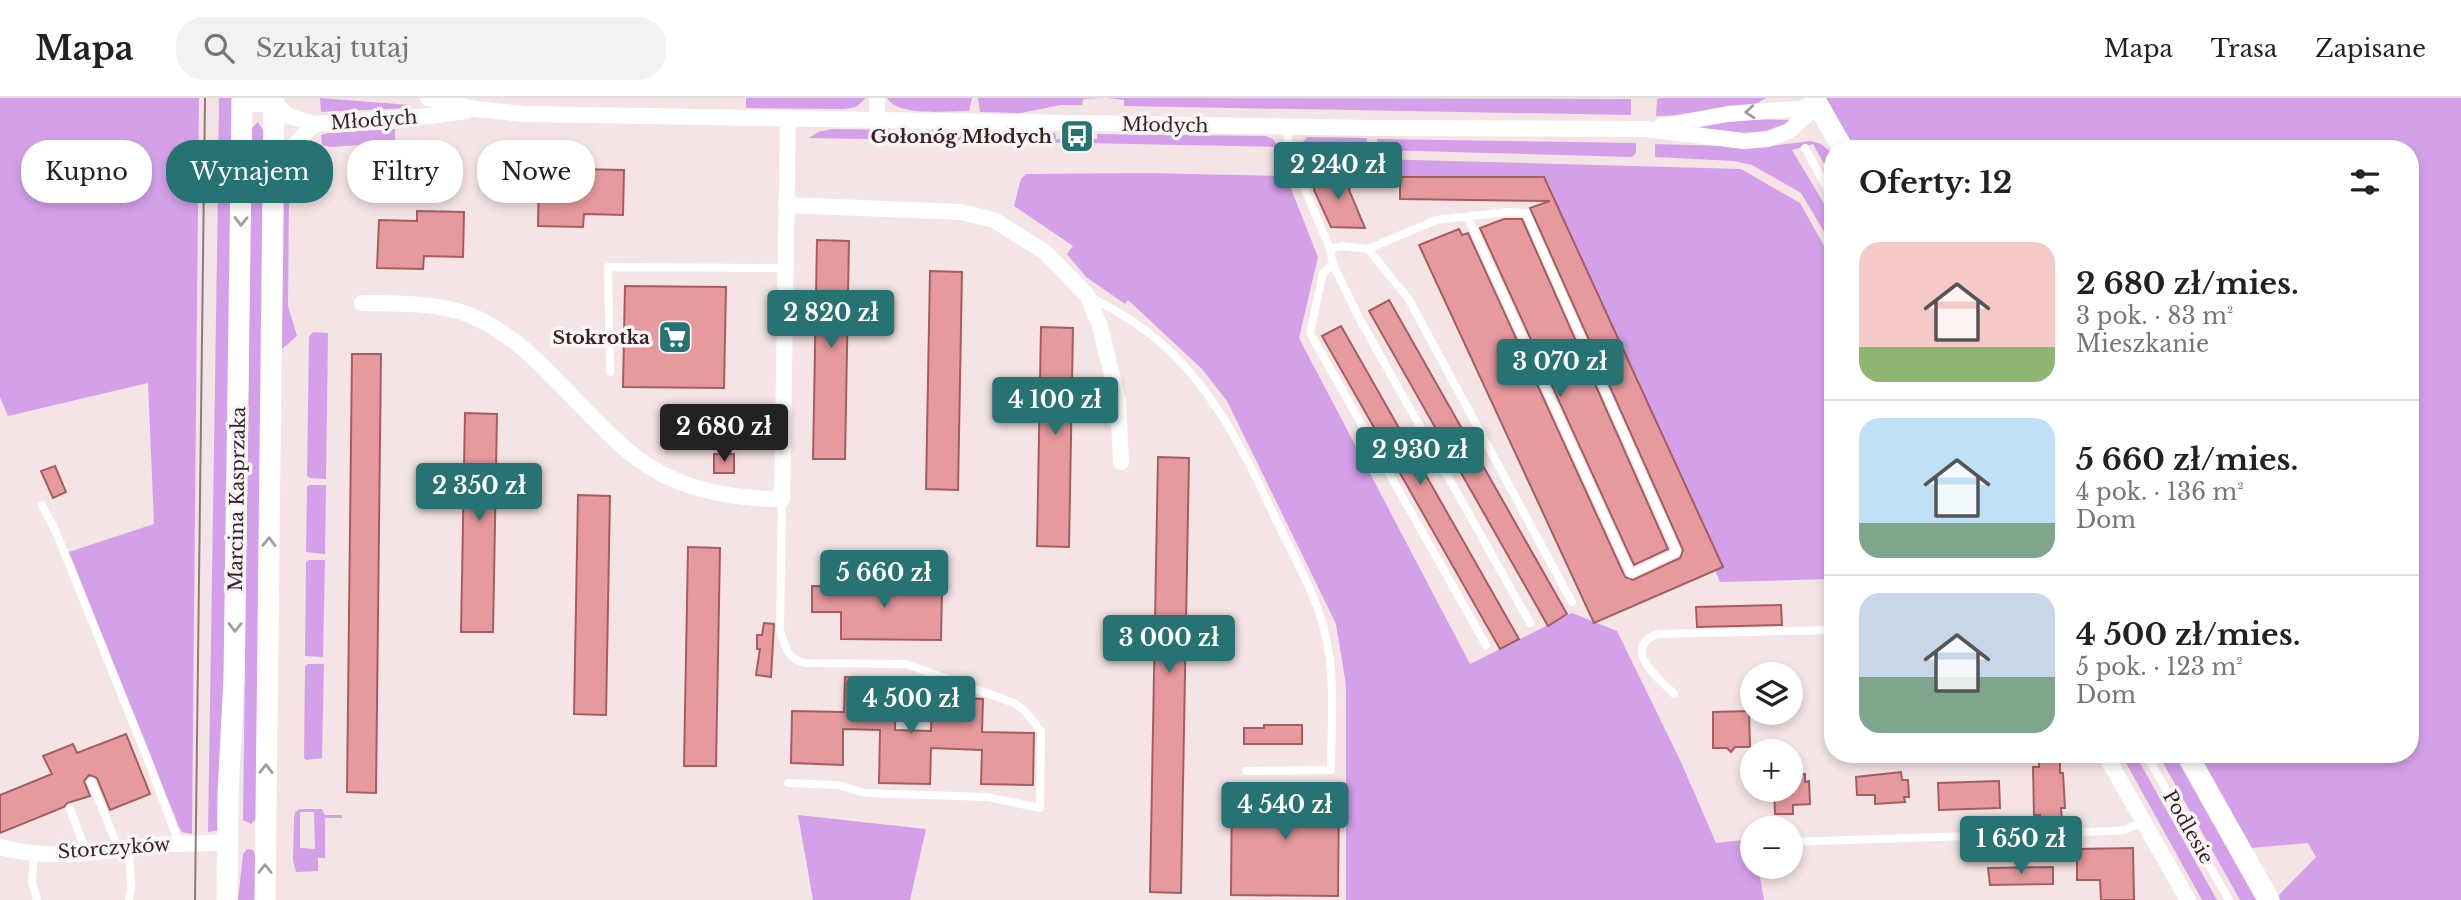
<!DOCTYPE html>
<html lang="pl">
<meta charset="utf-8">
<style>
:root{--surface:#fff;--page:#f2f2f2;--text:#222;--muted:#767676;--line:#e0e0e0;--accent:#277272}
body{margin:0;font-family:"Libre Baskerville",serif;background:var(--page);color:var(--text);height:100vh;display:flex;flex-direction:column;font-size:26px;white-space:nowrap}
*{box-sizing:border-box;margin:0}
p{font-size:23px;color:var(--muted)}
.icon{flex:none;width:38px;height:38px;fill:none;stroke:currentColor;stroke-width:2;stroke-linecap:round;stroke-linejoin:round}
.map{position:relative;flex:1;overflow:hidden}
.side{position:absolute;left:1824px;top:42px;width:595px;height:623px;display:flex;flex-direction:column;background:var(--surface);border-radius:28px;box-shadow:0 4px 10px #0003}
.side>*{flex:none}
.guide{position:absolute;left:21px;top:42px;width:665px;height:63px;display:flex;gap:14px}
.controls{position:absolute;left:1740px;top:564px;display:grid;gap:14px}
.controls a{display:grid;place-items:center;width:63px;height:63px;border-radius:50%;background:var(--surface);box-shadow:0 4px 10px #0003;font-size:35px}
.price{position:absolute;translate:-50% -60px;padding:0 16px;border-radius:7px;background:var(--accent);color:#fff;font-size:23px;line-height:46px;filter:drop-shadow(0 2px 4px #0008)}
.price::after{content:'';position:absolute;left:50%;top:42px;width:21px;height:16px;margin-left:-10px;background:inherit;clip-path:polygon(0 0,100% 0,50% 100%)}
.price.active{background:#222;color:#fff}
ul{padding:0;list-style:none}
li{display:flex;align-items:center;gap:21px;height:175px;padding:0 35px}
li+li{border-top:2px solid var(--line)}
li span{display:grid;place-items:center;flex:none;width:196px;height:140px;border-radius:21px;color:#555}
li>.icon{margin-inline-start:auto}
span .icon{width:84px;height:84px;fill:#fffc;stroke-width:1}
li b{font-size:30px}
h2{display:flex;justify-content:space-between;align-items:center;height:84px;padding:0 35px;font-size:30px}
.chip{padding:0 24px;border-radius:28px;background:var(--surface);box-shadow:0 4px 10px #0003;font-size:24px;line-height:63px}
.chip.active{background:var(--accent);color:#fff}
header{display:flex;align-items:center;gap:42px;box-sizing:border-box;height:98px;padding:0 35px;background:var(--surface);border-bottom:2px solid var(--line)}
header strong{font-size:33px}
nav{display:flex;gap:38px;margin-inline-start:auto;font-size:24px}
.search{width:490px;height:63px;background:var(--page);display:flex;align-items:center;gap:18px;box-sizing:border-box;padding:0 24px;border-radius:28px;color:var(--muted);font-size:26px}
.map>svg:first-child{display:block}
</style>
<header>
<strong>Mapa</strong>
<div class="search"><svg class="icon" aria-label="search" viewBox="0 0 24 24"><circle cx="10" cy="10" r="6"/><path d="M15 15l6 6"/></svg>Szukaj tutaj</div>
<nav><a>Mapa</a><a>Trasa</a><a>Zapisane</a></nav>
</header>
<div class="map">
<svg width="2461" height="802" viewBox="0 0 2461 802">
<rect width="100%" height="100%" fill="#f5e4e5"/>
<path fill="#d5a0ea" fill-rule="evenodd" d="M0 0H199L192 736 182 734 179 729 69 454 154 426 148 285 8 318 0 299Z
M219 0H232L231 69H220V80H218Z
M320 0 410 7V10L321 14Z
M746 0H866L856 9 844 11 746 10Z
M887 0H972L969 13C948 13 898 19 887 0Z
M978 0H1101L1083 1 1082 7H1061L1021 15 980 14Z
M1107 0 1631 1V17L1124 8V2Z
M1661 0H1766L1757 5 1691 17 1656 18 1657 1Z
M1826 0H2461V802H2280L2278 798 2316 759 2308 745 2251 750 2198 656H2410V51H1855Z
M1748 21 1790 22C1770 45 1720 34 1694 29L1718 23Z
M258 24 264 34V81H261V70L251 69 252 30Z
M395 31V45L330 49 322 47 321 37 328 35Z
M832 31 969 33V43L809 40 818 34Z
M980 33 1055 35 1056 41H1073V45L980 43Z
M1097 36 1266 38 1273 41 1279 49 1079 45V41H1097Z
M1307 39 1367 40 1366 52 1298 50Z
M1377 41 1636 45V55L1632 59 1377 52Z
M1811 43 1821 46 1832 55V80L1813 46 1792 52 1832 119V147L1801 95 1752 67 1734 63 1655 59V46L1761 49Z
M1299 59 1366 61V79L1307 78Z
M1377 61 1741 71 1800 105 1832 162V481L1720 484 1544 79H1377Z
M1146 75 1286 78 1318 159 1299 240 1470 566 1572 515 1617 533 1681 664 1716 745 1752 741V768H1758L1764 802H1346V587L1336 526 1227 303 1202 271 1128 202 1125 206 1086 179 1067 156 1073 148 1014 108 1021 81 1026 76Z
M228 81H231L223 727 219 732 208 734 218 92 228 91Z
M251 81H253V93H264L256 721 251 726 243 722Z
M284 93H289L288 208 297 238 282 251Z
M313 234 328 235 326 381 310 380 307 378 309 239Z
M310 387H326L325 456 306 454 307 388Z
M309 462H325L323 559 305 558 306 464Z
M308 566H324L322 660 306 662 304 660 305 568Z
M2121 656H2135L2217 802H2202Z
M2158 656H2174L2256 802H2240Z
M300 711H322L325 717H342V720H325V760H318V773L296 774 293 763 294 720 295 714ZM300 714H314L315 751 300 750Z
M798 717 926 731 910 802H813Z
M247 751 253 752 255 757V802H238L243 756Z"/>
<path fill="#e69a9e" stroke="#a45e62" stroke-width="2" d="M577 71 624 72 623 117 584 116 583 129 538 128 539 81 577 82Z
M1316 79H1352L1349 92 1365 130 1331 129 1314 92Z
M1400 79H1544L1723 469 1594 525 1419 147 1459 131 1462 137 1468 135 1625 479 1633 482 1680 460 1683 452 1530 110 1550 103 1400 101Z
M417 113 464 114 463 159 424 158 423 171 377 170 379 122 417 123Z
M1504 121H1522L1668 451 1634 467 1480 130Z
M817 142 849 143 845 361H813Z
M930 173 962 174 958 392 926 391Z
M625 188 726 189 724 290 623 289Z
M1389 202 1567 516 1548 528 1369 213Z
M1341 228 1519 541 1500 551 1322 238Z
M1041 229 1073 230 1069 449 1037 448Z
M352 256H381L376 695 347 694Z
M465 315 497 316 493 534H461Z
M736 329 756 330V346H735Z
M714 356H734V375H714Z
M1158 359 1189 360 1181 795 1150 794Z
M55 368 66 394 53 400 41 373Z
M578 397 610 398 606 617 574 616Z
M688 449 720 450 716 668H684Z
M894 476H914V490L942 491 941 542 841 541V514H812V488L894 489Z
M1781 507 1782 527 1697 529 1696 509Z
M764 525 774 526 771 579 756 577 760 551H757V537H762Z
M845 579 896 580 895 632 931 633 932 598 983 601 982 634 1034 635 1033 687 981 686 982 652 931 650 930 686 879 685 880 632 843 631V667L791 665 792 613 844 614Z
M1749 613 1750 649H1735L1731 654 1727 650H1713V614Z
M1264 627H1302V646H1244V630H1264Z
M126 636 150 696 110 712 97 680 89 677 84 683 90 698 67 705 64 709 0 735V697L52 676 43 658 73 646 77 655Z
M2060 662V675H2063L2065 710H2061L2062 723H2040V717H2034L2033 669H2039V663Z
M1901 674 1902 682H1908L1909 699H1904L1905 704 1875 706V697H1857L1856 679Z
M1790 676H1805V684L1809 683 1810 706 1793 707V716H1775L1774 691H1790Z
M1999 683 2000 710 1939 712 1938 685Z
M1232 689 1339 691 1338 798 1231 797Z
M2133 750 2134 802H2101L2100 782H2077V751Z
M2053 769V786L1990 787 1988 770Z"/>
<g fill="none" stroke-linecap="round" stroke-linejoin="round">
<path stroke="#fff" stroke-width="8" d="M1287 29 1289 54 1330 151 1341 148 1368 151 1436 122 1507 114 1526 115 1677 454 1631 476 1468 120
M1805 50 1832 99
M1330 151 1333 166 1358 218 1530 525
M1368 151 1408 200 1572 504
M1333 166 1323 175 1310 235 1486 547
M1089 198C1104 207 1121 215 1135 225 1211 276 1245 357 1283 436 1301 472 1322 510 1328 550 1335 589 1331 632 1331 672L1246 673
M610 274 608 169 786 170
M782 401 780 532C785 548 787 560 804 565L906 566 1014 605 1024 612 1041 633 1040 710 987 699 865 695 838 687 788 685
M42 407 56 434 150 667 179 745
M1674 596C1658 579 1621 552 1657 536L1832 532
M2146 656 2229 802
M91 683 119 752
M70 711 87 756
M1790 744 2113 733 2125 732 2143 723
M129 751 131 790 129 802
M34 754 32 784 37 802"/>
<path stroke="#fff" stroke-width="16" d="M428 0 475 11 524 16 1372 30 1645 31 1744 43 1768 41 1789 33 1818 7
M242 6H275L289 18 314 26 431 18 466 13
M877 22V0
M1661 28 1728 16 1807 10 1818 7
M274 72 294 47 314 26
M786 107 961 114 994 122 1045 154 1087 197 1100 228 1118 303 1121 364
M362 205C397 206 434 204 467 216 506 231 535 260 563 289 594 321 631 364 673 381 707 396 745 401 782 401L788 20
M2105 656 2188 802
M0 749C53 764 104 752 157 747 180 745 204 746 228 744"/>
<path stroke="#fff" stroke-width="21" d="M1814 0 1843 51
M2187 656 2269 802
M227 802 228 696 234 579 242 0
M265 802 274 0"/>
<path stroke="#91797b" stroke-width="2" d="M195 802 205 0"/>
</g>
<defs><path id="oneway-chevron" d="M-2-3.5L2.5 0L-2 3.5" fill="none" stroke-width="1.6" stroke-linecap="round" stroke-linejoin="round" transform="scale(1.75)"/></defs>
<g stroke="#a89a9b">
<use href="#oneway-chevron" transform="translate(1750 14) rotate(175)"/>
<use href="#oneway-chevron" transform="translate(241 123) rotate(91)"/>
<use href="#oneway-chevron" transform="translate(269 444) rotate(-89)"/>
<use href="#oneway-chevron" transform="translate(235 529) rotate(91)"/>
<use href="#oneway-chevron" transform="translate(266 671) rotate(-89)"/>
<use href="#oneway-chevron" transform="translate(265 771) rotate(-90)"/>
</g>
<defs>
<g id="bus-square" transform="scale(1.75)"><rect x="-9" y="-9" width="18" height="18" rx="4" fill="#277272" stroke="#f6f6f6"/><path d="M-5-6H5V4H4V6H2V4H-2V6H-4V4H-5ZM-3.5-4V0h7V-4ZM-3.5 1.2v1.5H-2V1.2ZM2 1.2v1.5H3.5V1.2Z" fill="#fff"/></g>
<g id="supermarket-square" transform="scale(1.75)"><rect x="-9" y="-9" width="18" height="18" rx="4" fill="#277272" stroke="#f6f6f6"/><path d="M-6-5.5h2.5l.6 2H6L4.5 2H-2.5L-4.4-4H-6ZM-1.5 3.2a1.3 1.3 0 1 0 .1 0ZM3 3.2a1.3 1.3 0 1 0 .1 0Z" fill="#fff"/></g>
</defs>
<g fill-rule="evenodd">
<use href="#bus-square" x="1077" y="38"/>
<use href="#supermarket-square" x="675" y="239"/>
</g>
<g text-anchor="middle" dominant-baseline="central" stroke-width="7" stroke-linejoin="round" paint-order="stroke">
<g font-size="19" fill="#3d1f21" stroke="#f6f6f6">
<text transform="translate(374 22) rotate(-4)">Młodych</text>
<text transform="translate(1165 27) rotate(1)">Młodych</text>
<text transform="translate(237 401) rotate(-89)">Marcina Kasprzaka</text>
<text transform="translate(2188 729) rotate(60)">Podlesie</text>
<text transform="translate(114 750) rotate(-4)">Storczyków</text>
</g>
<g font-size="19" font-weight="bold" fill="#3d1f21" stroke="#f6f6f6" text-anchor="end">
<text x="1052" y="38">Gołonóg Młodych</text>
<text x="650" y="239">Stokrotka</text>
</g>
</g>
</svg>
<div class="controls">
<a><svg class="icon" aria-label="layers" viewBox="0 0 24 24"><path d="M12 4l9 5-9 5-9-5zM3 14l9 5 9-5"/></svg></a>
<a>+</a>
<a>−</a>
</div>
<b class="price" style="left:1338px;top:104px">2 240 zł</b>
<b class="price" style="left:831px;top:252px">2 820 zł</b>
<b class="price" style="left:1560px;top:301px">3 070 zł</b>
<b class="price" style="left:1055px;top:339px">4 100 zł</b>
<b class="price active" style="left:724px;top:366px">2 680 zł</b>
<b class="price" style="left:1420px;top:389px">2 930 zł</b>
<b class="price" style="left:479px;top:425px">2 350 zł</b>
<b class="price" style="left:884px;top:512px">5 660 zł</b>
<b class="price" style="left:1169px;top:577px">3 000 zł</b>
<b class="price" style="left:911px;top:638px">4 500 zł</b>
<b class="price" style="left:1285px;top:744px">4 540 zł</b>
<b class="price" style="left:2021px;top:778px">1 650 zł</b>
<div class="guide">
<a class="chip">Kupno</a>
<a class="chip active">Wynajem</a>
<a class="chip">Filtry</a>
<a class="chip">Nowe</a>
</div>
<section class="side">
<h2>Oferty: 12<svg class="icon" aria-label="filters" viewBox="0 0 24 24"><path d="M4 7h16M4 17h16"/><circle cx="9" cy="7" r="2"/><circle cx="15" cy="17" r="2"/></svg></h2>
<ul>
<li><span style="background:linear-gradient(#f6c9c9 75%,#8fb573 0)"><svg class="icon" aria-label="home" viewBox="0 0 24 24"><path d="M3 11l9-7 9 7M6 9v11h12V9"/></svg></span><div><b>2 680 zł/mies.</b><p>3 pok. · 83 m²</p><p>Mieszkanie</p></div></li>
<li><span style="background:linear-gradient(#bfe0f5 75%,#7fa58c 0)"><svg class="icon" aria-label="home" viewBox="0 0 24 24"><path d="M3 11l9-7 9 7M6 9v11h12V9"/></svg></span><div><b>5 660 zł/mies.</b><p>4 pok. · 136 m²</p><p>Dom</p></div></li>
<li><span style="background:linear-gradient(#c9d6e8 60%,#7fa58c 0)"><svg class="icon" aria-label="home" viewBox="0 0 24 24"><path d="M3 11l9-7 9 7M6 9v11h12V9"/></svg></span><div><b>4 500 zł/mies.</b><p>5 pok. · 123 m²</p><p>Dom</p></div></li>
</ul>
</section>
</div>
